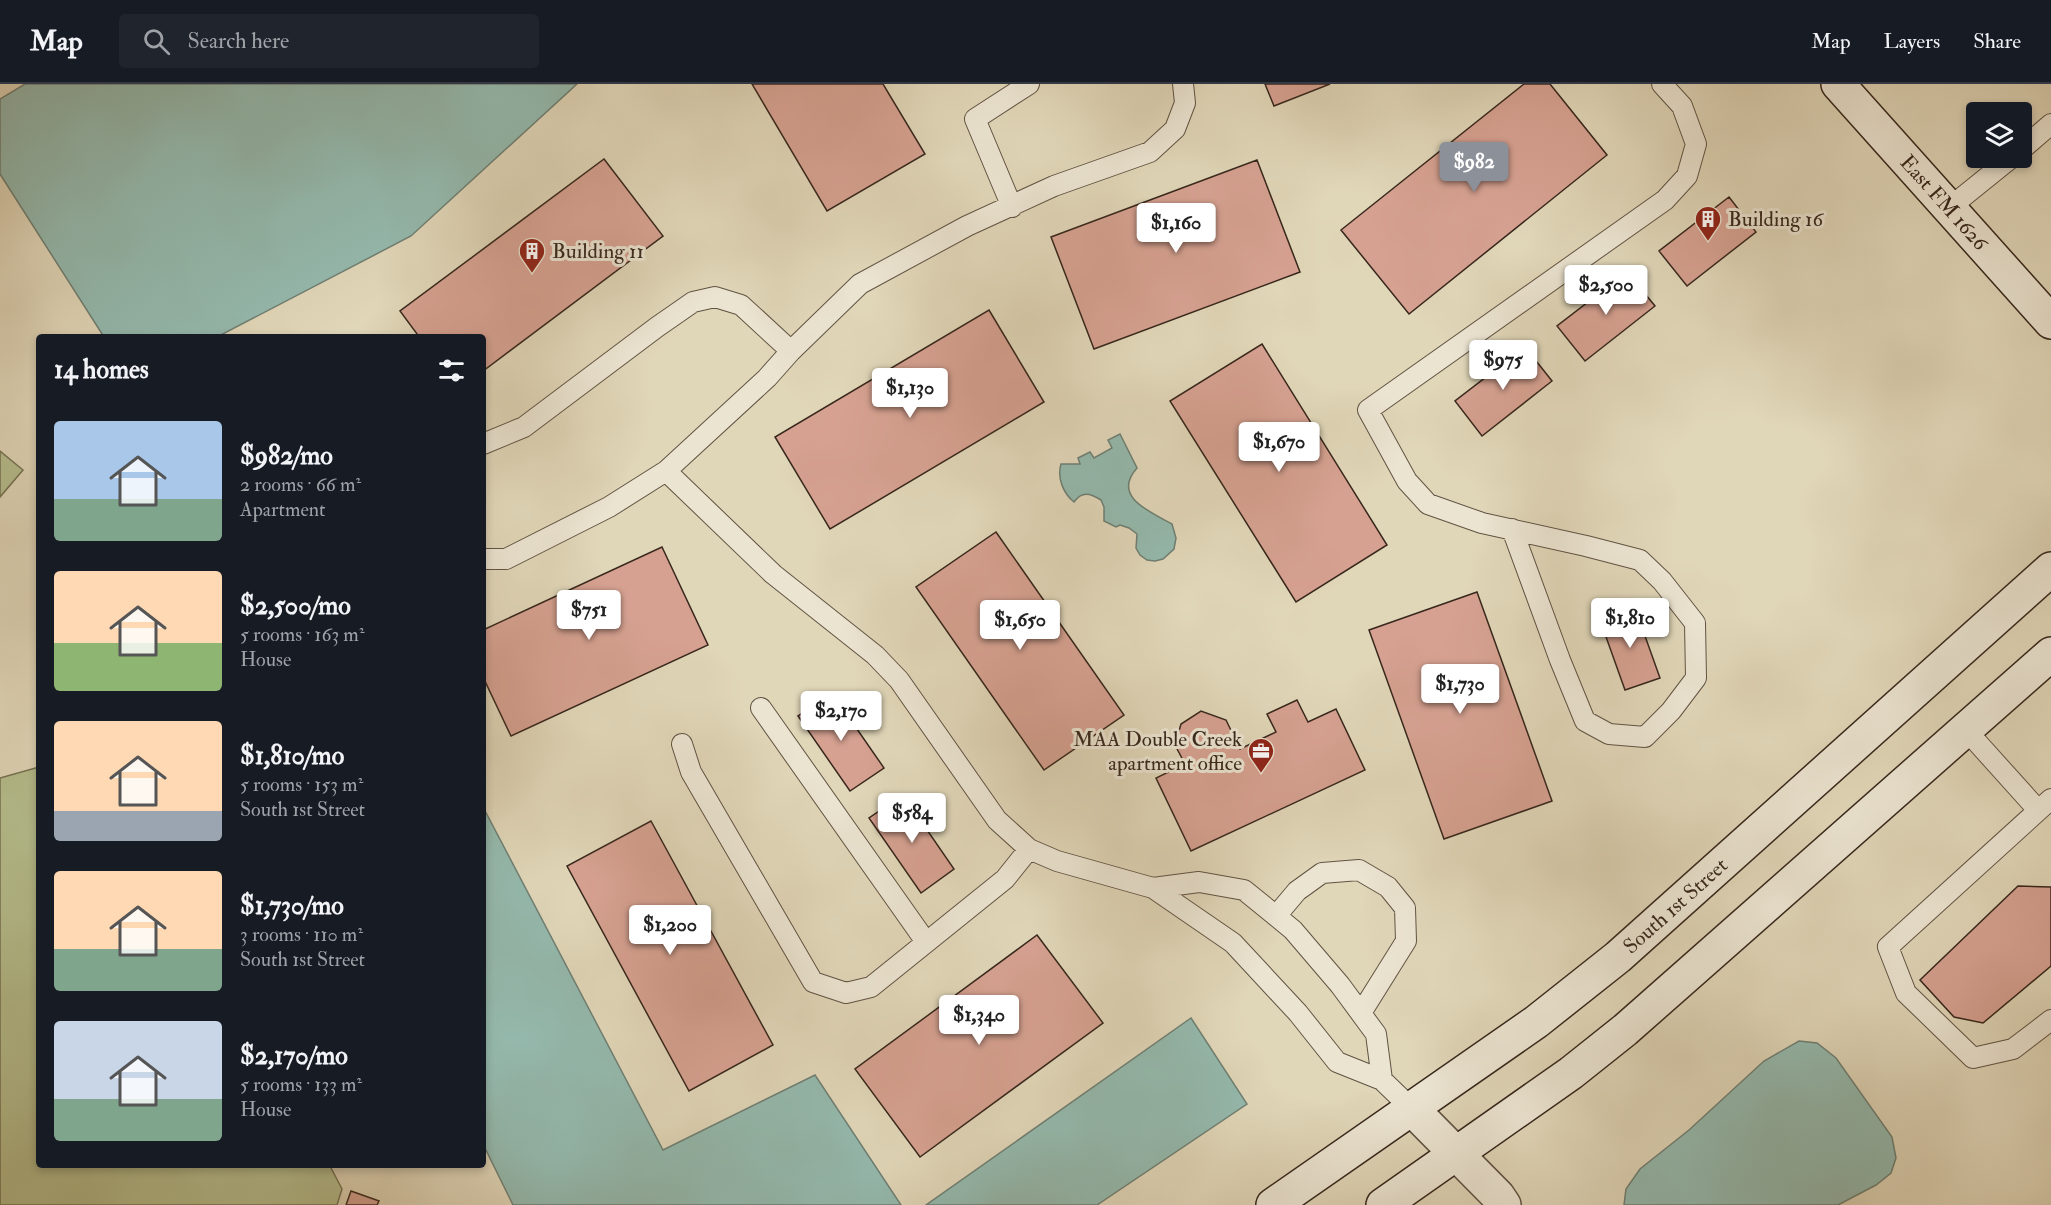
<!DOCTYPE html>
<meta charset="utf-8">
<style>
:root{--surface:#171b24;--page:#20242c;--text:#f1f3f6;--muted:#9ea1a6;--line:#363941;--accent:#8c9099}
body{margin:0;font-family:"IM FELL Double Pica",serif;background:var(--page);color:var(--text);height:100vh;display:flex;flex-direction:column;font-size:22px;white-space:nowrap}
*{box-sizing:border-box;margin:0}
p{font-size:20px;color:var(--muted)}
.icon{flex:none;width:33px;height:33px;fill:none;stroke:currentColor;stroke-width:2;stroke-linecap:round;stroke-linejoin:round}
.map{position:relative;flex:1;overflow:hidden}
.sheet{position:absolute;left:36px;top:250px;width:450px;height:834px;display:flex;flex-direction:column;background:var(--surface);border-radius:6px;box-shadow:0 3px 9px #0003}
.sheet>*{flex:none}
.tools{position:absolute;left:1966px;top:18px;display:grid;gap:12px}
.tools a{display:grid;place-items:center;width:66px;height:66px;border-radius:6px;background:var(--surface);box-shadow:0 3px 9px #0003;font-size:30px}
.price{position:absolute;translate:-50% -51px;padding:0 14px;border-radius:6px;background:#fff;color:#222;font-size:20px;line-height:39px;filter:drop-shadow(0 2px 3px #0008)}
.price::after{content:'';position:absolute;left:50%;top:36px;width:18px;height:14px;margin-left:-9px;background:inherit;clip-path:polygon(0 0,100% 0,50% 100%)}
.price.selected{background:var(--accent);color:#fff}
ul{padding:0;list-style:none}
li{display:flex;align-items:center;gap:18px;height:150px;padding:0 18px}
li span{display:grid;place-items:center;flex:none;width:168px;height:120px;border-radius:6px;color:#555}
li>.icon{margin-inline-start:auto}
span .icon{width:72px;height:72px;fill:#fffc;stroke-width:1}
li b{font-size:26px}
h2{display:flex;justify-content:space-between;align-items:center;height:72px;padding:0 18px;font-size:26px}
header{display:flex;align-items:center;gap:36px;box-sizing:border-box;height:84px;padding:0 30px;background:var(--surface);border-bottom:2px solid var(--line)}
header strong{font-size:28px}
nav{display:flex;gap:33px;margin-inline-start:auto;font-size:21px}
.search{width:420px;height:54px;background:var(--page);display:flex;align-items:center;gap:15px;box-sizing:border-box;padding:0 21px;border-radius:6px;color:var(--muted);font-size:22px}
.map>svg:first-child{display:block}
</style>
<header>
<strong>Map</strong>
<div class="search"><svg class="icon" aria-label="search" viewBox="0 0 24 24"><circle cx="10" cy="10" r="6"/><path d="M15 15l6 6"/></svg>Search here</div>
<nav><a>Map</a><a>Layers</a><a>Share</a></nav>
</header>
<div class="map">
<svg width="2051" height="1121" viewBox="0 0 2051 1121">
<rect width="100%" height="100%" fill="#e0d6b8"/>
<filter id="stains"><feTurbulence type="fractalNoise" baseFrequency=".00333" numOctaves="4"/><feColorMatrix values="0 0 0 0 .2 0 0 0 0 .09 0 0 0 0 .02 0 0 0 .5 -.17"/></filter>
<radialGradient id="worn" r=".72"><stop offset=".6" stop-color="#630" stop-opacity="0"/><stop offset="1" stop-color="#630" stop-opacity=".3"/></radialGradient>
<path fill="#b5bd8d" stroke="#767254" stroke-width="1.5" d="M0 367 23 386 0 413Z
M39 683V1082H330L342 1105 337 1121H0V694Z"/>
<path fill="#94b9ad" stroke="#6f7f73" stroke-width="1.5" d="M25 0H577L411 152 217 253H104L0 90V15Z
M1120 350 1137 384C1111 413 1151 428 1172 440L1176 454 1174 465 1163 475 1155 477 1147 476 1140 471 1136 464 1137 450 1129 444 1120 441 1116 443 1104 437V423L1101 416C1090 409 1082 407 1074 418 1063 409 1057 394 1061 380H1080L1078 374 1090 368 1094 374 1112 364 1108 356Z
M483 723 663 1066 815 991 901 1121H513L483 1060Z
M1191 934 1247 1020 1097 1121H926Z
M1799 957 1817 959 1836 974 1892 1053 1896 1074 1891 1089 1876 1101 1838 1121H1624L1626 1105 1640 1085 1689 1046 1764 977Z"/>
<path fill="#d6a191" stroke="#37271c" stroke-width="1.5" d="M752 0H883L925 70 827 127Z
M1265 0H1330L1274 22Z
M1524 0H1550L1607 71 1409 230 1341 146Z
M604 75 663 152 483 287V254H420L400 227Z
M1257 76 1300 188 1094 265 1051 153Z
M1729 113 1756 148 1687 202 1659 167Z
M1627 188 1655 222 1585 277 1557 242Z
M989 226 1044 318 830 445 775 353Z
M1262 260 1387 461 1296 518 1170 317Z
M1525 263 1552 297 1482 352 1455 317Z
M996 448 1124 631 1044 686 916 503Z
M662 463 708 561 511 652 483 593V546Z
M1477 508 1552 717 1444 755 1369 546Z
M1635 524 1660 594 1625 606 1600 536Z
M832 609 884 684 850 707 798 632Z
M1297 616 1308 638 1336 625 1365 686 1191 767 1156 694 1185 680 1175 661 1181 640 1201 627 1226 636 1240 665 1276 648 1267 630Z
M903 711 954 785 921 809 869 734Z
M651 737 773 961 689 1007 567 782Z
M2018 802 2051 803V882L1983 939 1954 933 1920 896Z
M1037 851 1103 939 920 1073 855 985Z
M351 1107 379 1117 377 1121H346Z"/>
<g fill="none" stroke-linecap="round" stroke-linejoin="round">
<g stroke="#615343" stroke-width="22">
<path id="service" d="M2022 65 2051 40
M1012 123 975 35 1029 0
M1949 124 2011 74
M483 360 524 343 657 243 693 218 715 213 741 221 791 267
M666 387 773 490 875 571 899 596 997 736 1029 765 1057 777 1153 804 1233 859 1298 929 1337 978 1382 996 1412 1025
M1512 445 1560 576 1585 637 1609 650 1645 653 1671 627 1696 594 1695 539 1662 497 1640 476 1586 462 1482 439 1428 420 1407 397 1368 326 1665 116 1687 92 1696 60 1682 22 1662 0
M483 475H506L609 423 666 387 767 294 791 267 860 200 967 142 1054 102 1150 68 1175 45 1185 19 1183 0
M761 624 926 858
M1966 646 2038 726
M682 660 691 688 813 898 846 909 871 903 1005 795 1029 765
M2051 715 1888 863 1906 909 1973 974 2013 965 2051 936
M1153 804 1199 798 1244 806 1276 832 1293 846 1340 901 1376 950 1382 996
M1276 832 1297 807 1322 789 1359 786 1388 803 1405 824 1406 857 1361 929"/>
</g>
<g stroke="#615343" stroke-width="36">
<path id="minor" d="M1412 1025 1498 1112 1504 1121"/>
</g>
<g stroke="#37271c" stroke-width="36">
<g id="secondary">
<path id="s1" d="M1838 0 2051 238"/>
<path id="s2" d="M1273 1121 1536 938 1618 873 2051 485"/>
<path d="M1383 1121 1571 989 1625 946 2051 570"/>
</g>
</g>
<use href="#service" stroke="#ebe4d1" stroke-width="20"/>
<use href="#minor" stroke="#ebe4d1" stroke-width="33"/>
<use href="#secondary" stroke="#ebe4d1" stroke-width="33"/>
</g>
<defs>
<g id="building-pin" transform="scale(1.35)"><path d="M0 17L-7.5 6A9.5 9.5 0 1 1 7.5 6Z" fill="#8f2418" stroke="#ebe4d1"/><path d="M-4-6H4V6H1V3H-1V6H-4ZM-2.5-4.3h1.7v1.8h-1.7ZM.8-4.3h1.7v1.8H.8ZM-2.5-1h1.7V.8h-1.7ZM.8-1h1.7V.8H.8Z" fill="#fff"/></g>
<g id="office-pin" transform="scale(1.35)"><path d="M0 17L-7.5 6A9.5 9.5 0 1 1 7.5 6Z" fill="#8f2418" stroke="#ebe4d1"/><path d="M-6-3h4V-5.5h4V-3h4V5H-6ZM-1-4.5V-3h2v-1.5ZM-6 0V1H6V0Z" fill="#fff"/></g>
</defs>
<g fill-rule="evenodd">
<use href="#building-pin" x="1708" y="135"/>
<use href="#building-pin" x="532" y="167"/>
<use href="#office-pin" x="1261" y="667"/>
</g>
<g text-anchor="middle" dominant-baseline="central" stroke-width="6" stroke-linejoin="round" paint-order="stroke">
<g font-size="21" fill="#37271c" stroke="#ebe4d1">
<text stroke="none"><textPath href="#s1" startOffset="159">East FM 1626</textPath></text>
<text stroke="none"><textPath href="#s2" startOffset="502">South 1st Street</textPath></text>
</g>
<g font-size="21" fill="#37271c" stroke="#ebe4d1" text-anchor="start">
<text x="1728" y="135">Building 16</text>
<text x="552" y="167">Building 11</text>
<text x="1242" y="655" text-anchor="end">MAA Double Creek<tspan x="1242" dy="24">apartment office</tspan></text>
</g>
</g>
<rect width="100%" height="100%" filter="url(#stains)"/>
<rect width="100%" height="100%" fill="url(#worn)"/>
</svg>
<div class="tools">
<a><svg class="icon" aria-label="layers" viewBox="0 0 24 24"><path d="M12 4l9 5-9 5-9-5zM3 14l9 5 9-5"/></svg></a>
</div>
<b class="price selected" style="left:1474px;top:109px">$982</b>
<b class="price" style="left:1176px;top:170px">$1,160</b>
<b class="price" style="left:1606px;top:232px">$2,500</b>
<b class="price" style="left:1503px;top:307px">$975</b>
<b class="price" style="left:910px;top:335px">$1,130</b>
<b class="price" style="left:1279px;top:389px">$1,670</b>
<b class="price" style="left:589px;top:557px">$751</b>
<b class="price" style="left:1630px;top:565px">$1,810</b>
<b class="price" style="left:1020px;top:567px">$1,650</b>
<b class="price" style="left:1460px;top:631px">$1,730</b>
<b class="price" style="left:841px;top:658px">$2,170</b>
<b class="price" style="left:912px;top:760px">$584</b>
<b class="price" style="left:670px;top:872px">$1,200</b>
<b class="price" style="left:979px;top:962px">$1,340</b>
<section class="sheet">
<h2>14 homes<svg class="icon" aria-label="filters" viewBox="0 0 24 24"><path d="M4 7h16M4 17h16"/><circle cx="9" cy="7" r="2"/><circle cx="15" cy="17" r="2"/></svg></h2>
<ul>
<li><span style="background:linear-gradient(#a9c7e8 65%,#7fa58c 0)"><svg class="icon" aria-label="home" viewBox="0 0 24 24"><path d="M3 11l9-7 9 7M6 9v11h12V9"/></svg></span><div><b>$982/mo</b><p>2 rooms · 66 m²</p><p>Apartment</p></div></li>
<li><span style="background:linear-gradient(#ffd9b3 60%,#8fb573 0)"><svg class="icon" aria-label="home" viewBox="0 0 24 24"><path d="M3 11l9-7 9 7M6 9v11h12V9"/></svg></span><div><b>$2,500/mo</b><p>5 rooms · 163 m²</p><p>House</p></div></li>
<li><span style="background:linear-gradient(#ffd9b3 75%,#9aa5b1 0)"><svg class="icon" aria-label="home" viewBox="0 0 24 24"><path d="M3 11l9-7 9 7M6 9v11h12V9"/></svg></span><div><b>$1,810/mo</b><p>5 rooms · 153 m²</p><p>South 1st Street</p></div></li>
<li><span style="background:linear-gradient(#ffd9b3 65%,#7fa58c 0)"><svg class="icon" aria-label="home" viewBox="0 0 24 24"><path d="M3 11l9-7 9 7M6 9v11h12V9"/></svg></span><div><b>$1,730/mo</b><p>3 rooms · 110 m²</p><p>South 1st Street</p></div></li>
<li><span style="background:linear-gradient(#c9d6e8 65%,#7fa58c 0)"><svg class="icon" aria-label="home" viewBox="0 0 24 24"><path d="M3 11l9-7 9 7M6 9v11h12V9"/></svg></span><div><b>$2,170/mo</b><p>5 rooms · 133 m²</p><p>House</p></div></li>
</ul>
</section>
</div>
